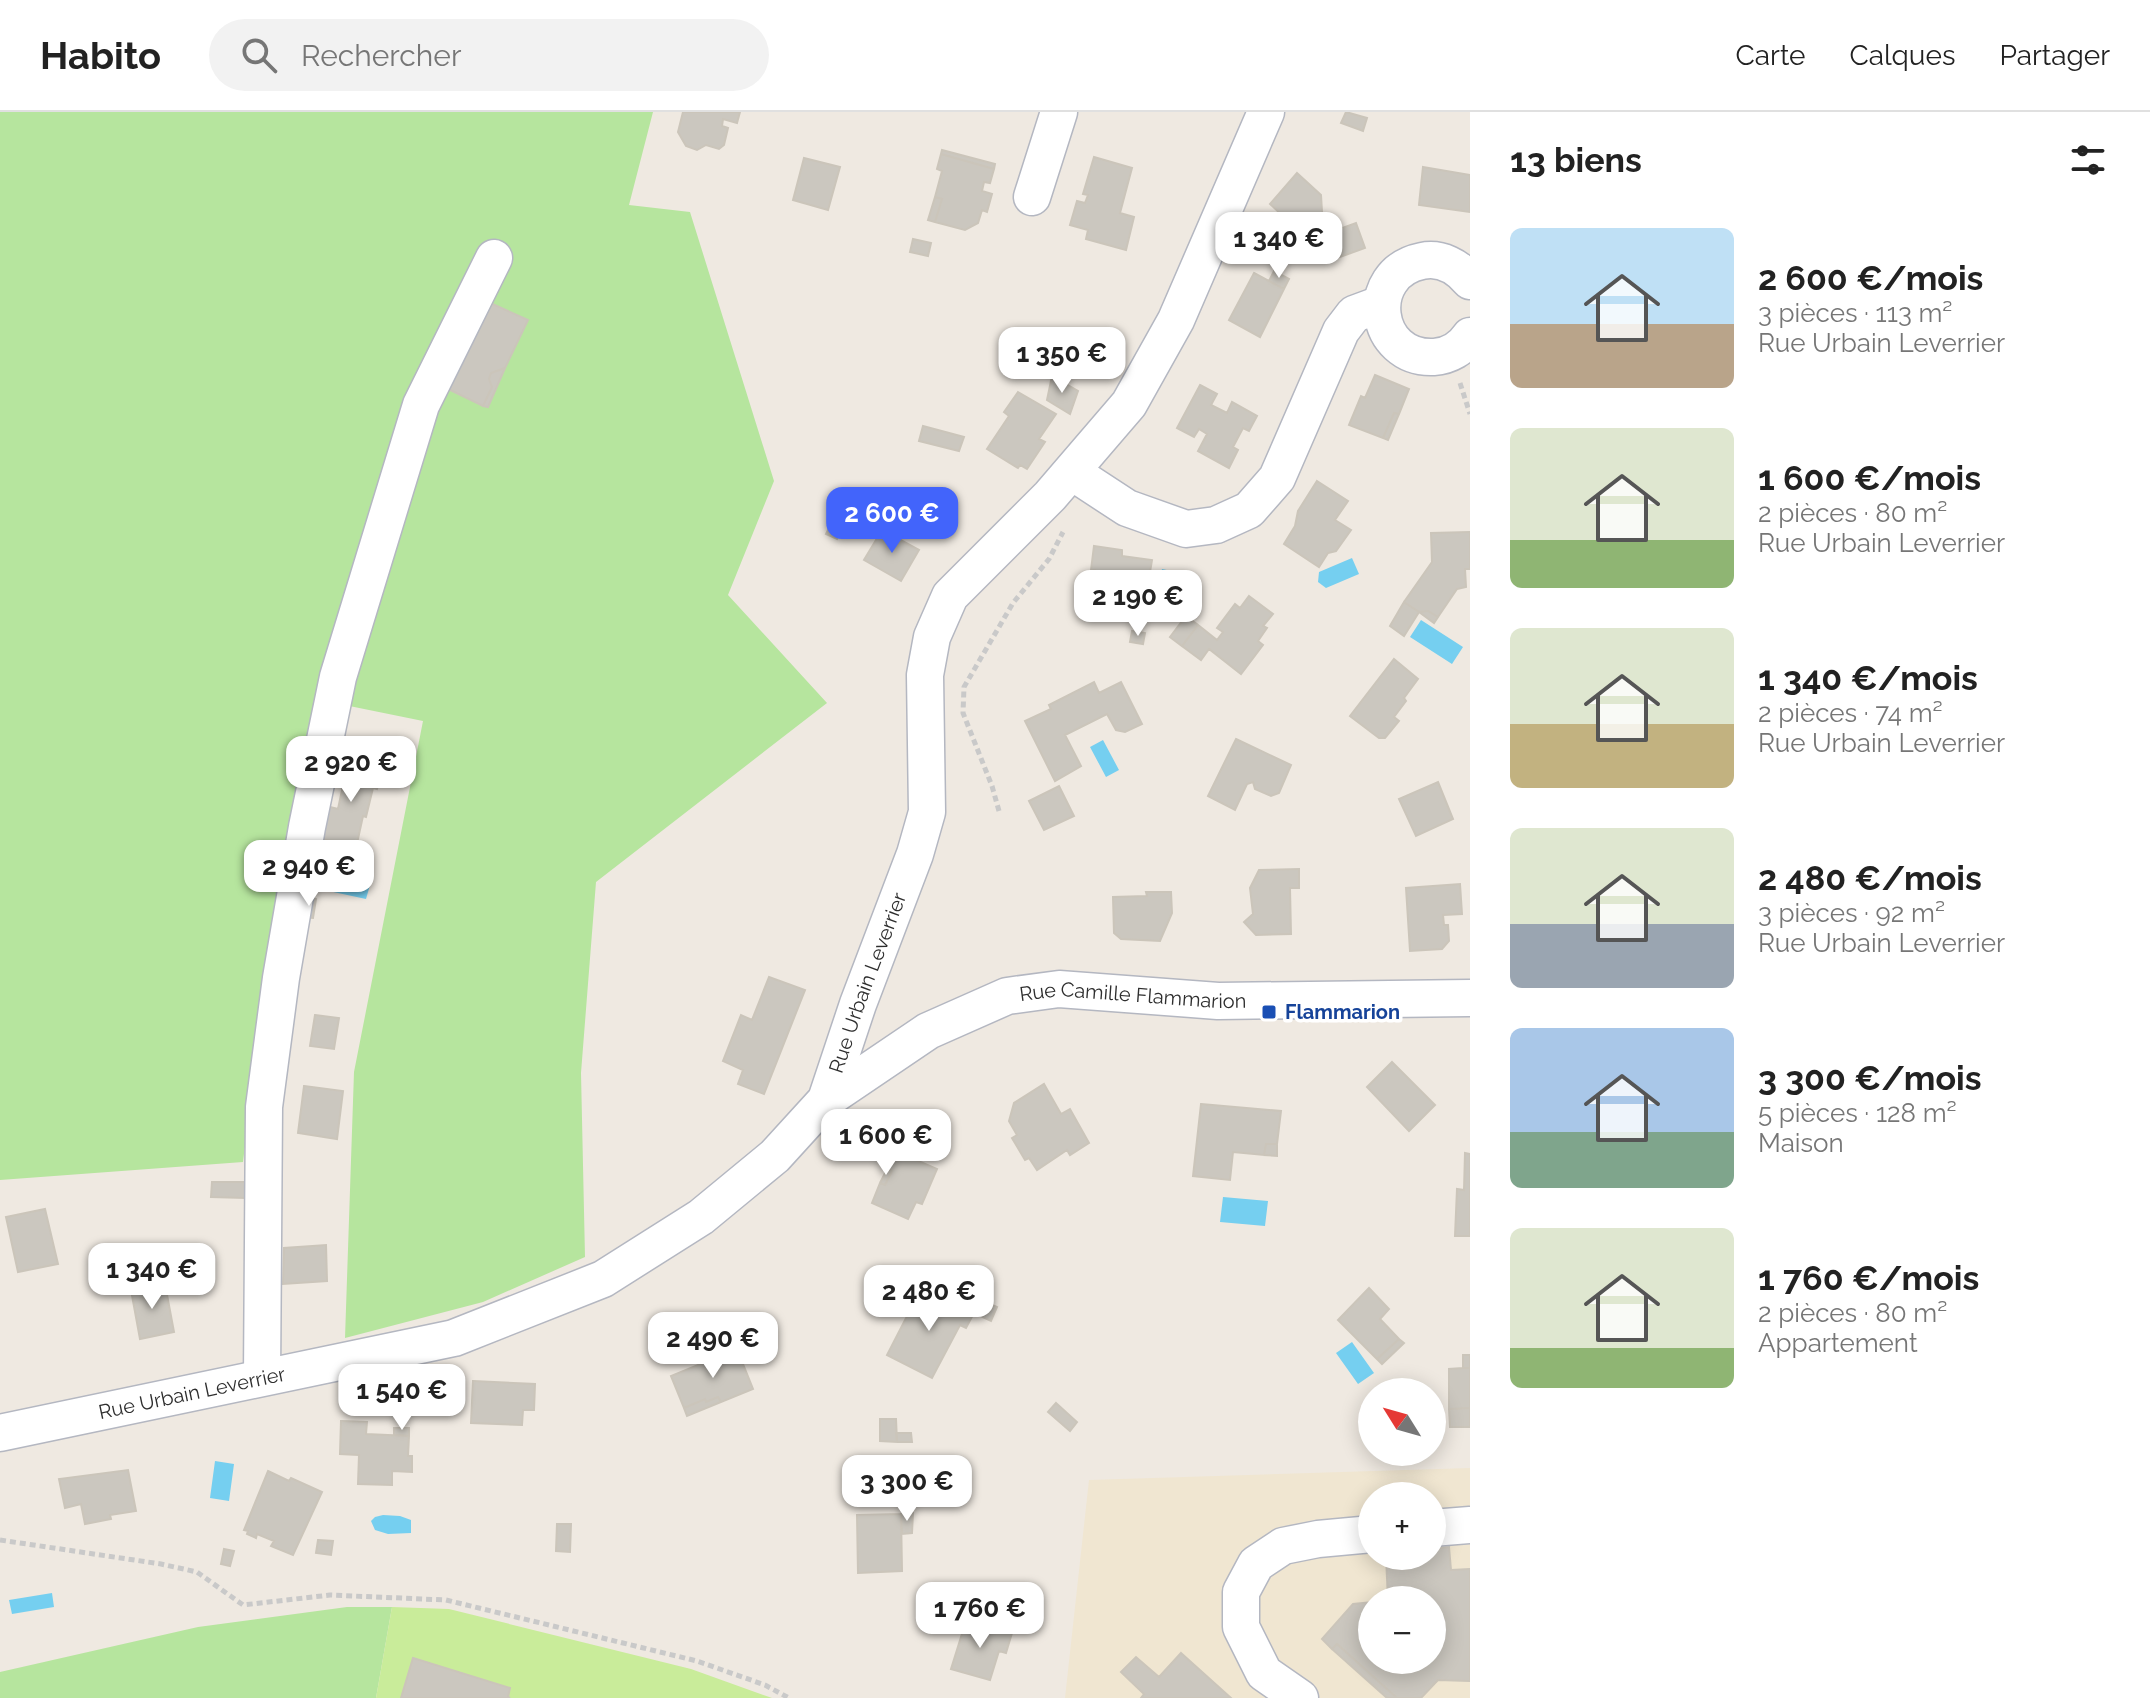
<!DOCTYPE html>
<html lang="fr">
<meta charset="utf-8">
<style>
:root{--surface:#fff;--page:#f2f2f2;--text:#222;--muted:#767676;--line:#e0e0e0;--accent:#4264fb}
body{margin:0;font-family:Raleway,sans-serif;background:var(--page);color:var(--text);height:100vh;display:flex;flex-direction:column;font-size:30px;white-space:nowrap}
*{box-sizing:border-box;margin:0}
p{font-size:26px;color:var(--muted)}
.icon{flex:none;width:44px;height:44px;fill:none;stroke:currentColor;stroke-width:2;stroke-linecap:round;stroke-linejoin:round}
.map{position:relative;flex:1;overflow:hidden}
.drawer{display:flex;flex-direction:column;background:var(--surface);width:680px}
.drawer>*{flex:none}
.needle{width:52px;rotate:307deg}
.buttons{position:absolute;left:1358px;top:1266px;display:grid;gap:16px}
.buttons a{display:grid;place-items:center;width:88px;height:88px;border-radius:50%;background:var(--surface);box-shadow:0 4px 20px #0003;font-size:40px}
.price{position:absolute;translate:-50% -68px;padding:0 18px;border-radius:16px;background:#fff;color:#222;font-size:26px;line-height:52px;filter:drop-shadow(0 2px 4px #0008)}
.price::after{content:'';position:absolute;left:50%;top:48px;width:24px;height:18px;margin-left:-12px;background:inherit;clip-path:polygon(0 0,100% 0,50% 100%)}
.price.current{background:var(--accent);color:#fff}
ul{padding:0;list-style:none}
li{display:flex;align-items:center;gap:24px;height:200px;padding:0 40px}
li span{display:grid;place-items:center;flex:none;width:224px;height:160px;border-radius:12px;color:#555}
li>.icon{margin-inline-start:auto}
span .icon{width:96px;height:96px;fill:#fffc;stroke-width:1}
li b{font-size:34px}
h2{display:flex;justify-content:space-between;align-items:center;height:96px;padding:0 40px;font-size:34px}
header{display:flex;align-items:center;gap:48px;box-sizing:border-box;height:112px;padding:0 40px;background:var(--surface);border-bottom:2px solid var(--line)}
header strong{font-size:38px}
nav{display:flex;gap:44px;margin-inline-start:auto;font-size:28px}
.search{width:560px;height:72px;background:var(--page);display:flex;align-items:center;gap:20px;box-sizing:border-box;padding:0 28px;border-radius:44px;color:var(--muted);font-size:30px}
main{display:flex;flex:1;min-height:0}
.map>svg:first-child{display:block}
</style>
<header>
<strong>Habito</strong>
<div class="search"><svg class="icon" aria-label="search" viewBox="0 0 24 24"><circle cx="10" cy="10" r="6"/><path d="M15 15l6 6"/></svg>Rechercher</div>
<nav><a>Carte</a><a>Calques</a><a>Partager</a></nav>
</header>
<main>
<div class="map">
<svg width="1470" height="1586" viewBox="0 0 1470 1586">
<rect width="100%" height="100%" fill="#efe9e1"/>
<path fill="#f0e6d1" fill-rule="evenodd" d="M1470 1356V1586H1065L1089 1368ZM1372 1384H1432V1444H1372ZM1372 1488H1432V1548H1372Z"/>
<path fill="#b6e59e" d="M0 0H653L629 93 690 100 774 369 728 483 827 591 596 770 581 961 585 1145 483 1190 345 1226 354 960 423 609 315 587 271 822 243 1050 0 1068Z
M347 1495H392L376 1586H0V1560L198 1515Z"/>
<path fill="#c9ec9a" d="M392 1495 449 1497 691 1557 772 1586H376Z"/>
<path fill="#75cff0" d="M1352 446 1359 462 1326 476 1318 470 1319 460Z
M1162 457 1181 461 1175 498 1156 495Z
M1421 508 1463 535 1452 552 1410 525Z
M1103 628 1119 658 1106 665 1090 635Z
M327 763 370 773 366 787 324 778Z
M1223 1085 1268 1089 1265 1114 1220 1110Z
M1352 1230 1374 1261 1358 1272 1336 1241Z
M215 1349 234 1352 229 1389 210 1386Z
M383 1403 400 1404 411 1408V1421L388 1422 375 1418 371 1409 375 1405Z
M52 1481 54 1495 12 1502 9 1488Z"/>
<path fill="#cbc7bf" stroke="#cbc5ba" stroke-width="2" d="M683 0H740L737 11 723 7 722 14 728 16 724 33 719 37 706 33 697 38 686 34 678 20Z
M1346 0 1367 6 1363 19 1341 11Z
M942 38 995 52 994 57 941 42Z
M941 42 994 57 990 71 984 70 982 79 992 82 987 100 982 98 978 111 965 118 935 110 942 87 935 85 942 59 937 57Z
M1094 45 1132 56 1120 101 1134 105 1126 138 1086 127 1088 118 1070 113 1077 89 1085 91 1088 83 1083 82Z
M804 46 840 55 828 98 793 88Z
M1423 55 1470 63V100L1419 93Z
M1297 61 1321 83 1322 100 1309 114 1300 116V106L1293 107 1287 101 1284 105 1270 92Z
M935 85 942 87 935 110 928 108Z
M1356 111 1365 136 1340 145 1331 120Z
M913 127 931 131 928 144 910 140Z
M1274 159 1289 167 1284 177 1269 169Z
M1254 161 1284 177 1260 225 1229 208Z
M488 190 528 208 505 256 491 261 489 267 492 275 483 294 444 275Z
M505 256 488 295 483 294 492 275 489 267 491 261Z
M1375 263 1409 277 1399 302 1394 301 1383 326 1349 313 1361 284 1365 286Z
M1052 264 1078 279 1070 302 1047 288Z
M1200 273 1217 282 1211 293 1227 301 1232 290 1257 304 1249 319 1243 316 1233 335 1238 338 1229 356 1198 339 1207 322 1199 317 1194 325 1177 316Z
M1018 280 1056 302 1039 327 1045 330 1027 357 1020 353 1018 356 987 337 1009 304 1004 300Z
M1394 301 1399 302 1388 328 1383 326Z
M923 314 964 325 959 339 919 329Z
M1317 369 1348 389 1335 408 1351 418 1336 439 1328 441 1319 455 1284 432 1295 414 1298 399Z
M837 400 847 405 837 427 826 422Z
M882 418 919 438 901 469 864 448Z
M1470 420V457H1465L1466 475 1457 477 1438 505 1428 499 1419 500 1404 490 1432 450 1431 421Z
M1094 434 1122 438V444L1152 448 1149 466 1141 465 1133 509 1079 501 1083 477 1092 478 1095 458H1091Z
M1249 484 1273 502 1263 514 1267 516 1258 529 1263 533 1241 562 1209 537 1201 548 1182 534 1198 513 1217 528 1223 520 1217 516 1235 492 1240 496Z
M1404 490 1419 500 1404 524 1390 514Z
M1428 499 1438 505 1434 511 1419 500Z
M1186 504 1198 513 1182 534 1170 525Z
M1132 519 1145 521 1143 532 1130 530Z
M1394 547 1418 567 1404 586 1406 589 1394 605 1399 609 1385 626H1379L1350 604Z
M1094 570 1099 581 1121 570 1142 612 1125 620 1116 618 1107 602 1065 623 1081 654 1055 669 1025 609 1051 597 1049 593Z
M1236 627 1291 653 1279 681 1271 684 1255 677 1253 670 1247 672 1235 698 1208 684Z
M349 645 383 654 377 677 373 676 366 705 363 704 356 736 319 726 326 694 338 697Z
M1438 670 1453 707 1416 724 1399 687Z
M1059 674 1074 704 1044 718 1029 689Z
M1299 757V776H1290L1291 822 1256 823 1244 810 1253 802 1250 776 1259 758Z
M1460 772 1462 802 1443 803 1444 813H1448L1449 829 1442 837 1410 839 1406 776Z
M1146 780H1171L1172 801 1160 829 1121 827 1114 821 1113 785 1147 784Z
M305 785 316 787 313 806 301 805Z
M769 865 805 878 764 982 738 972 743 958 723 949 741 903 752 908Z
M315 903 339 906 334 937 310 934Z
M1392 950 1435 993 1409 1019 1367 975Z
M1044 972 1061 1002 1070 997 1089 1031 1070 1043 1067 1038 1037 1058 1029 1046 1025 1048 1012 1026 1017 1023 1009 1009 1014 991Z
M304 974 343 979 337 1027 298 1021Z
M1201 992 1281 999 1277 1032H1266L1264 1043 1233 1040 1230 1068 1193 1064Z
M1266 1032H1277V1044L1264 1043Z
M895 1039 937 1057 922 1092 916 1090 908 1107 872 1091 880 1071 885 1073 892 1059 887 1057Z
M1465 1041 1470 1042V1124H1455L1457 1077 1464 1078Z
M887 1057 892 1059 885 1073 880 1071Z
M212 1070H246L245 1086 211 1085Z
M45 1097 58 1152 18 1160 6 1105Z
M326 1133 327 1169 283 1172 284 1136Z
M165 1172 174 1220 140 1227 131 1178Z
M1369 1176 1389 1197 1380 1207 1399 1227 1377 1247 1338 1208Z
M931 1178 974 1201 966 1216 960 1213 932 1266 887 1243 906 1206 919 1193 922 1194Z
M983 1189 997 1195 991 1209 976 1202Z
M1399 1227 1404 1231 1382 1252 1377 1247Z
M737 1237 753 1277 721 1290 718 1285 706 1290 705 1287 684 1296 671 1264Z
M1463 1243H1470V1256H1463Z
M1463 1256H1470V1296L1449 1297V1257Z
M473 1269 535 1272 534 1298H523L522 1313 471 1311Z
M718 1285 721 1290 687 1304 684 1296 705 1287 706 1290Z
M1056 1291 1077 1310 1070 1319 1048 1300Z
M1470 1296V1315H1450L1449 1297Z
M880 1307H896L897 1330 880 1329Z
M341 1309 367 1310 366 1322 409 1324 408 1344H412V1360L392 1359V1373L358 1372 359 1343 340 1342Z
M394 1316H409V1324L394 1323Z
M896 1321H911L912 1330H897Z
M128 1358 136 1399 110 1403 111 1407 85 1412 81 1392 65 1396 59 1367Z
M268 1359 289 1369 291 1366 322 1380 293 1443 271 1434 274 1429 257 1422 256 1426 247 1422 248 1419 244 1418Z
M913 1401 912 1421 902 1422 901 1402Z
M901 1402 902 1459 858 1461 857 1403Z
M557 1412H571L570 1440 556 1439Z
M318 1428 333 1429 331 1443 316 1441Z
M1449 1435 1451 1458 1470 1457V1569L1438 1568 1421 1586H1397L1337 1532 1332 1537 1322 1527 1353 1492 1372 1490V1548H1432V1488H1388L1386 1444H1432V1437Z
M224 1437 234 1439 230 1454 221 1452Z
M966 1509 1012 1521 1006 1541 999 1539 990 1568 951 1557Z
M1337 1532 1397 1586H1387L1332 1537Z
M1181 1541 1231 1586H1141L1144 1582 1121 1560 1136 1545 1159 1565Z
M413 1546 510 1576 508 1585 510 1586H401Z"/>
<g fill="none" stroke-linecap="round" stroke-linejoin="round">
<g stroke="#b4b7c1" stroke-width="39">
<g id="minor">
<path d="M1032 85 1059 0"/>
<path d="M1470 169C1458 155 1441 145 1422 149 1362 161 1373 248 1434 245 1449 244 1462 236 1470 224"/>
<path d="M1072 360 1127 396 1186 417 1216 413 1249 398 1277 366 1341 219 1354 202 1381 192"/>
<path id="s1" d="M826 988 928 919 1007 884 1059 877 1218 889 1470 886"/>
<path d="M262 1265 264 995 281 866 307 715 338 565 421 293 494 146"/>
<path id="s2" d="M0 1321 454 1226 603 1167 701 1105 775 1044 826 988 858 892 915 742 927 700 925 563 932 525 950 484 1050 384 1129 292 1176 208 1266 0"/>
<path d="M1432 1416 1470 1413"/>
<path d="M1300 1586 1264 1561 1241 1515V1480L1256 1452 1283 1434 1318 1427 1372 1422"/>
</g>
</g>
<path stroke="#c9c9c9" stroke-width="5" stroke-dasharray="6 4" stroke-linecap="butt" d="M1460 271 1470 302
M999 699 992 674 963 601 964 575 1013 491 1049 447 1063 420
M0 1428 161 1452 197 1460 243 1493 330 1483 446 1488 697 1549 765 1573 789 1586"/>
<use href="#minor" stroke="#fff" stroke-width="36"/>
</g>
<rect fill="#1a4fb4" stroke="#fff" stroke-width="3" x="1261" y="892" width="16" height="16" rx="4"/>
<g text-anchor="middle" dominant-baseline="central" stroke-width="7" stroke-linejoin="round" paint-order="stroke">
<g font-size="20" fill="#2e2e2e" stroke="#fff">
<text stroke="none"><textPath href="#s2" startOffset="1036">Rue Urbain Leverrier</textPath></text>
<text stroke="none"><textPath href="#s1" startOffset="336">Rue Camille Flammarion</textPath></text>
<text stroke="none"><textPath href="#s2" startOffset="196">Rue Urbain Leverrier</textPath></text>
</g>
<g font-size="20" font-weight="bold" fill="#164399" stroke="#fff" text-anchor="start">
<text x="1285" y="900">Flammarion</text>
</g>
</g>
</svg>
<div class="buttons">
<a><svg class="needle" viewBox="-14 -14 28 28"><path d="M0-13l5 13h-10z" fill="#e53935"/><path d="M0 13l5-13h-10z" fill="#767676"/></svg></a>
<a>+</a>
<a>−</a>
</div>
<b class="price" style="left:1279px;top:168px">1 340 €</b>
<b class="price" style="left:1062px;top:283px">1 350 €</b>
<b class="price current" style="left:892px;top:443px">2 600 €</b>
<b class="price" style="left:1138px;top:526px">2 190 €</b>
<b class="price" style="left:351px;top:692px">2 920 €</b>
<b class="price" style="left:309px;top:796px">2 940 €</b>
<b class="price" style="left:886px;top:1065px">1 600 €</b>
<b class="price" style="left:152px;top:1199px">1 340 €</b>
<b class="price" style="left:929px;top:1221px">2 480 €</b>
<b class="price" style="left:713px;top:1268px">2 490 €</b>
<b class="price" style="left:402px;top:1320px">1 540 €</b>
<b class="price" style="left:907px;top:1411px">3 300 €</b>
<b class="price" style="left:980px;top:1538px">1 760 €</b>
</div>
<section class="drawer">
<h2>13 biens<svg class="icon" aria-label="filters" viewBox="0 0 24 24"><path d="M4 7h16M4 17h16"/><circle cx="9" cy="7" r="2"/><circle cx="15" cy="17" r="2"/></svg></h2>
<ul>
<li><span style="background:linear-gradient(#bfe0f5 60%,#b9a48a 0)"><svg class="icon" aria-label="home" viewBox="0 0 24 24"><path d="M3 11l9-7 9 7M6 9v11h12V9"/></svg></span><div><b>2 600 €/mois</b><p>3 pièces · 113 m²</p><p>Rue Urbain Leverrier</p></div></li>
<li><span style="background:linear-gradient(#dfe7d0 70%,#8fb573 0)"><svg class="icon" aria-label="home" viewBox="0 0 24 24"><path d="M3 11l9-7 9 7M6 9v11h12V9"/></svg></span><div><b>1 600 €/mois</b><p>2 pièces · 80 m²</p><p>Rue Urbain Leverrier</p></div></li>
<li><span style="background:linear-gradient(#dfe7d0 60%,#c2b280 0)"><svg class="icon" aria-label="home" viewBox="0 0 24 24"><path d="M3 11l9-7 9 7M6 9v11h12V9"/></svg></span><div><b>1 340 €/mois</b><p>2 pièces · 74 m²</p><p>Rue Urbain Leverrier</p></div></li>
<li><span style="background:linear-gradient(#dfe7d0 60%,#9aa5b1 0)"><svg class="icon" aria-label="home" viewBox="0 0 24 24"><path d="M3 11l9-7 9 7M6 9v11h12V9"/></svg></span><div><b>2 480 €/mois</b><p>3 pièces · 92 m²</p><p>Rue Urbain Leverrier</p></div></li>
<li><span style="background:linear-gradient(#a9c7e8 65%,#7fa58c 0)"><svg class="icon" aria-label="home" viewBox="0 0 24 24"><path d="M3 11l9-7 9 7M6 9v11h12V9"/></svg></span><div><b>3 300 €/mois</b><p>5 pièces · 128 m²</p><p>Maison</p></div></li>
<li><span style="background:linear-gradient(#dfe7d0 75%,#8fb573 0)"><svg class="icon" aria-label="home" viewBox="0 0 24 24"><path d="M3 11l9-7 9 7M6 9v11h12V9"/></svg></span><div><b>1 760 €/mois</b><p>2 pièces · 80 m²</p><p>Appartement</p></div></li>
</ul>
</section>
</main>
